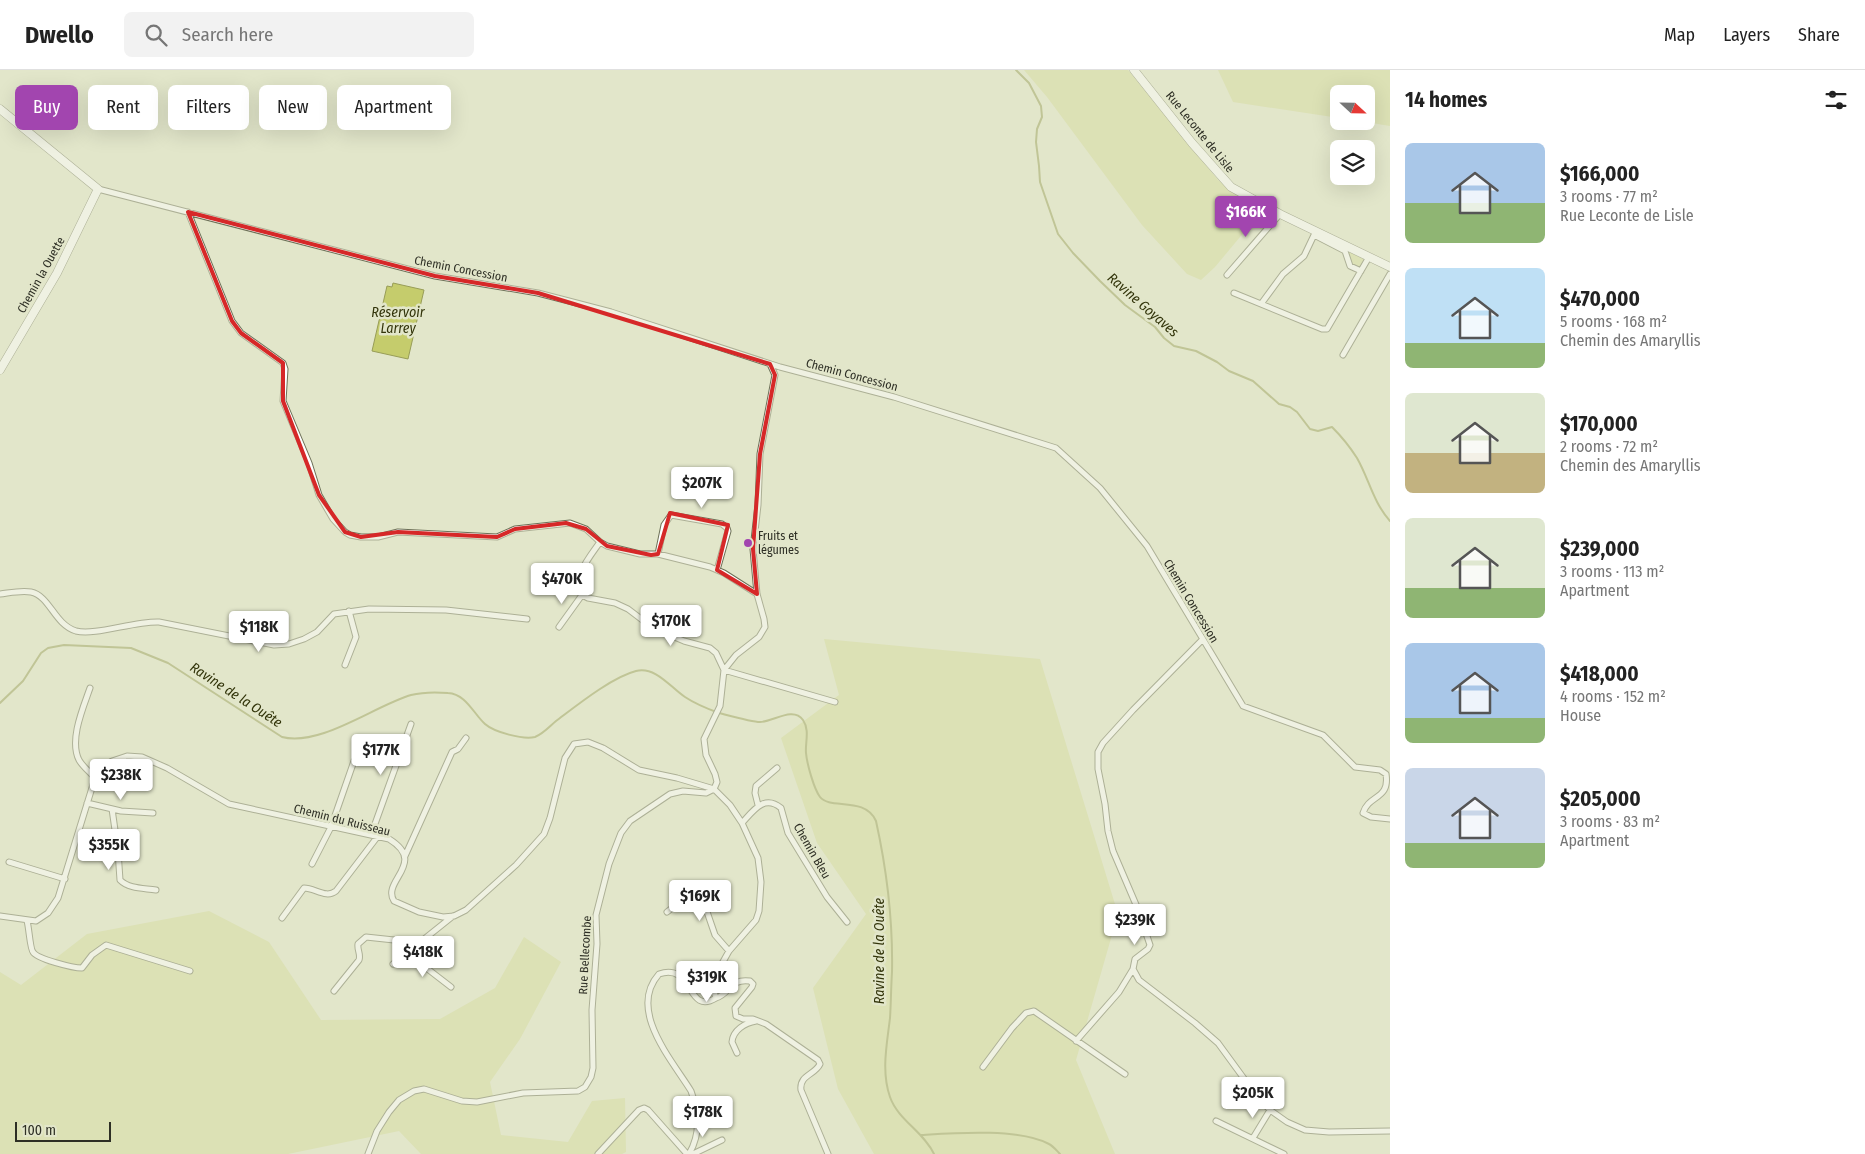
<!DOCTYPE html>
<meta charset="utf-8">
<style>
:root{--surface:#fff;--page:#f2f2f2;--text:#222;--muted:#767676;--line:#e0e0e0;--accent:#a245af}
body{margin:0;font-family:"Fira Sans Condensed",sans-serif;background:var(--page);color:var(--text);height:100vh;display:flex;flex-direction:column;font-size:19px;white-space:nowrap}
*{box-sizing:border-box;margin:0}
p{font-size:16px;color:var(--muted)}
.icon{flex:none;width:28px;height:28px;fill:none;stroke:currentColor;stroke-width:2;stroke-linecap:round;stroke-linejoin:round}
.map{position:relative;flex:1;overflow:hidden}
.sheet{display:flex;flex-direction:column;background:var(--surface);width:475px}
.sheet>*{flex:none}
.banner{position:absolute;left:15px;top:15px;width:475px;height:45px;display:flex;gap:10px}
.needle{width:32px;rotate:112deg}
.tools{position:absolute;left:1330px;top:15px;display:grid;gap:10px}
.tools a{display:grid;place-items:center;width:45px;height:45px;border-radius:8px;background:var(--surface);box-shadow:0 5px 20px #0002;font-size:25px}
.scale{position:absolute;left:15px;bottom:12px;width:96px;box-sizing:border-box;padding-left:5px;border:2px solid #2e2f25;border-top:0;font-size:14px;line-height:18px;white-space:nowrap;color:#2e2f25;-webkit-text-stroke:4px #e2e6ca;paint-order:stroke}
.price{position:absolute;translate:-50% -42px;padding:0 11px;border-radius:5px;background:#fff;color:#222;font-size:16px;line-height:32px;filter:drop-shadow(0 1px 2px #0008)}
.price::after{content:'';position:absolute;left:50%;top:30px;width:15px;height:11px;margin-left:-8px;background:inherit;clip-path:polygon(0 0,100% 0,50% 100%)}
.price.selected{background:var(--accent);color:#fff}
ul{padding:0;list-style:none}
li{display:flex;align-items:center;gap:15px;height:125px;padding:0 15px}
li span{display:grid;place-items:center;flex:none;width:140px;height:100px;border-radius:8px;color:#555}
li>.icon{margin-inline-start:auto}
span .icon{width:60px;height:60px;fill:#fffc;stroke-width:1}
li b{font-size:21px}
h2{display:flex;justify-content:space-between;align-items:center;height:60px;padding:0 15px;font-size:21px}
.tag{padding:0 18px;border-radius:8px;background:var(--surface);box-shadow:0 5px 20px #0002;font-size:18px;line-height:45px}
.tag.selected{background:var(--accent);color:#fff}
header{display:flex;align-items:center;gap:30px;box-sizing:border-box;height:70px;padding:0 25px;background:var(--surface);border-bottom:1px solid var(--line)}
header strong{font-size:24px}
nav{display:flex;gap:28px;margin-inline-start:auto;font-size:18px}
.search{width:350px;height:45px;background:var(--page);display:flex;align-items:center;gap:12px;box-sizing:border-box;padding:0 18px;border-radius:8px;color:var(--muted);font-size:19px}
main{display:flex;flex:1;min-height:0}
.map>svg:first-child{display:block}
</style>
<header>
<strong>Dwello</strong>
<div class="search"><svg class="icon" aria-label="search" viewBox="0 0 24 24"><circle cx="10" cy="10" r="6"/><path d="M15 15l6 6"/></svg>Search here</div>
<nav><a>Map</a><a>Layers</a><a>Share</a></nav>
</header>
<main>
<div class="map">
<svg width="1390" height="1084" viewBox="0 0 1390 1084">
<rect width="100%" height="100%" fill="#e2e6ca"/>
<path fill="#d5db9b" d="M1024 0H1128L1218 110 1239 125 1274 144 1262 160 1255 155 1248 163 1245 161 1215 197 1201 210 1187 204 1142 155 1047 27Z
M1218 0H1390V56L1360 51H1366V24H1339V48L1233 32Z
M1346 177 1364 186 1363 193 1361 197H1357L1351 194Z
M824 569 1040 589 1118 844 1076 990 1115 1084H874L838 1019 813 918 866 844 817 773 781 668 839 625Z
M209 841 269 872 321 950 440 949 495 918 524 867 561 892 520 969 490 1012 501 1065 568 1072 592 1031 625 1028 626 1082 622 1084H421L399 1061 288 1084H0V902L21 915 87 864Z"/>
<path fill="#c5cc6c" stroke="#989d57" d="M393 213 424 220 408 289 372 281 387 216 392 217Z"/>
<g fill="none" stroke-linecap="round" stroke-linejoin="round">
<path stroke="#989d57" stroke-width="2" d="M1016 0 1029 13 1041 36 1042 47 1037 59 1036 72 1039 96 1040 112 1058 164 1073 183 1100 211 1125 235 1155 257 1164 268 1174 276 1196 281 1217 292 1229 301 1253 311 1279 334 1290 337 1297 342 1310 359 1318 361 1332 357C1341 366 1350 377 1357 388 1369 409 1373 432 1390 451
M0 633 23 611 41 583 48 578 64 575 131 578 168 593 282 667C320 677 374 636 411 625 423 622 436 622 448 623 466 624 473 643 485 654 494 662 523 670 535 667 543 664 549 657 556 651 576 636 612 607 636 601 656 596 671 618 685 627 694 633 708 639 719 643 727 645 752 652 760 652 773 652 793 636 803 650 810 660 805 673 806 683 807 694 814 719 820 727 830 740 865 726 876 751 887 801 893 851 892 902 891 917 891 933 890 948 887 974 881 1001 890 1027 898 1050 924 1062 934 1084
M921 1065C954 1063 1019 1058 1049 1074 1053 1076 1056 1080 1060 1084"/>
<g stroke="#6d7057" stroke-width="7">
<path id="street" d="M98 119 435 206 538 223 611 242 780 297 894 327 1056 378 1100 418 1147 476 1243 636 1323 665 1355 697 1380 700 1386 704C1390 730 1369 724 1363 743L1371 747 1390 749
M188 142 232 251 241 263 283 293 285 299 283 331 309 393 319 425 333 449 345 462 350 465 361 467H378L398 462 497 467 515 459 570 453 586 459 600 472 607 476 640 484H658L710 497 724 503 757 524
M1227 205 1280 144
M1234 223 1322 259H1327L1369 187
M1261 234 1283 204 1304 186 1314 165 1345 181 1350 196 1361 201
M1343 285 1390 204
M600 472C589 488 573 505 582 525L588 528 615 533 628 539 653 558 684 571 710 578 716 583 724 600 835 632
M658 484 664 455 671 445 722 454 727 458 728 461 717 500
M0 524C9 523 21 520 31 522 50 526 54 554 76 561 95 566 134 551 159 552L274 575 289 574 304 569 317 562 334 544 369 539 446 540 527 549
M559 557 582 525
M1202 570 1133 640 1103 673 1098 682V699L1105 734 1108 761 1113 781 1137 837 1150 875 1148 879 1135 889 1133 899 1139 910 1195 953 1218 973 1256 1025 1270 1040 1287 1052 1305 1060 1329 1062 1390 1061
M345 595 356 567 349 541
M90 618C83 638 69 670 79 690 83 697 90 702 95 708
M87 733 121 741 153 743
M758 735 755 723 756 716 777 698
M112 739 118 781 120 810C129 819 143 818 156 820
M742 753C753 741 764 724 781 738L788 763 827 827 847 852
M371 765 411 654
M405 786 452 682 458 679 466 668
M9 792 65 809
M312 794 331 757 354 691
M667 842 689 825H696L705 836 715 865 729 881
M0 846 36 851 48 843 58 828 95 708 103 697 112 691 127 686 142 687 167 698 229 734 389 769C428 793 381 811 394 831L419 842 443 847 454 846 466 840 516 795 544 764 550 748 565 688 574 674 588 672 603 678 639 700 677 708 714 719 730 735 742 753 758 788 761 812 759 841 756 850 729 881 719 899 713 919 716 928C730 924 730 908 750 911L753 914 752 917 735 938 736 946 743 949H753L766 954 818 990 820 994C815 1005 799 1005 801 1020L828 1084
M282 848 304 818C315 818 326 829 336 821L378 766
M27 851C29 857 30 879 33 882 37 889 73 898 82 898L92 885 106 875 190 901
M407 883 451 917
M393 894 453 846
M334 921 359 890C361 884 357 880 358 874L366 867 394 870 413 877
M1076 971 1119 922 1133 899
M737 983 732 972C733 960 745 953 756 951
M983 997 1012 958 1026 943 1034 941 1125 1004
M1216 1051 1284 1084
M1253 1068 1270 1040
M368 1084 377 1061 389 1042 399 1030 414 1021 424 1019 462 1031 477 1032 523 1023 578 1021 585 1017 591 1007 593 998 592 940 597 874 596 845 609 794 621 763 630 751 670 724 683 721 706 723 714 719 717 712 715 704 706 685 704 669 720 636 724 600 736 585 759 567 765 557 764 549 757 524 753 479 758 435 760 384 775 305 770 294
M598 1084 639 1040 644 1038 648 1040 687 1084
M689 1084C701 1063 699 1043 691 1021 672 990 627 940 659 904 694 892 686 946 716 928
M693 1084 722 1070"/>
</g>
<g stroke="#6d7057" stroke-width="9">
<path id="secondary" d="M1134 0 1192 73 1231 117 1280 144 1390 197
M0 39 98 119 57 203 0 300"/>
</g>
<use href="#street" stroke="#fff" stroke-width="5"/>
<use href="#secondary" stroke="#fff" stroke-width="8"/>
</g>
<path d="M0 0H1390V1084H0ZM188 142 435 206 538 223 770 294 775 305 760 384 753 479 757 524 717 500 728 455 670 443 658 484 651 485 607 476 586 459 566 453 515 459 497 467 398 462 361 467 345 462 319 425 283 331V293L241 263 232 251Z" fill="#e2e6ca" fill-opacity=".55" fill-rule="evenodd"/>
<path fill="none" stroke="#d62828" stroke-width="4" stroke-linejoin="round" d="M188 142 435 206 538 223 770 294 775 305 760 384 753 479 757 524 717 500 728 455 670 443 658 484 651 485 607 476 586 459 566 453 515 459 497 467 398 462 361 467 345 462 319 425 283 331V293L241 263 232 251Z"/>
<circle fill="#a245af" stroke="#e2e6ca" stroke-width="2" cx="748" cy="473" r="5"/>
<g text-anchor="middle" dominant-baseline="central" stroke-width="5" stroke-linejoin="round" paint-order="stroke">
<g font-size="12" fill="#2e2f25" stroke="#e2e6ca">
<text transform="translate(1200 62) rotate(51)">Rue Leconte de Lisle</text>
<text transform="translate(461 199) rotate(11)">Chemin Concession</text>
<text transform="translate(41 205) rotate(-61)">Chemin la Ouette</text>
<text transform="translate(852 305) rotate(15)">Chemin Concession</text>
<text transform="translate(1191 531) rotate(59)">Chemin Concession</text>
<text transform="translate(342 750) rotate(14)">Chemin du Ruisseau</text>
<text transform="translate(812 781) rotate(60)">Chemin Bleu</text>
<text transform="translate(585 885) rotate(-87)">Rue Bellecombe</text>
</g>
<g font-size="12" fill="#2e2f25" stroke="#e2e6ca" text-anchor="start">
<text x="758" y="466">Fruits et<tspan x="758" dy="14">légumes</tspan></text>
</g>
<g font-size="14" font-style="italic" fill="#32340a" stroke="#e2e6ca">
<text transform="translate(1143 235) rotate(41)">Ravine Goyaves</text>
<text x="398" y="242">Réservoir<tspan x="398" dy="16">Larrey</tspan></text>
<text transform="translate(236 625) rotate(33)">Ravine de la Ouête</text>
<text transform="translate(879 881) rotate(-90)">Ravine de la Ouête</text>
</g>
</g>
</svg>
<div class="tools">
<a><svg class="needle" viewBox="-14 -14 28 28"><path d="M0-13l5 13h-10z" fill="#e53935"/><path d="M0 13l5-13h-10z" fill="#767676"/></svg></a>
<a><svg class="icon" aria-label="layers" viewBox="0 0 24 24"><path d="M12 4l9 5-9 5-9-5zM3 14l9 5 9-5"/></svg></a>
</div>
<div class="scale">100 m</div>
<b class="price selected" style="left:1246px;top:168px">$166K</b>
<b class="price" style="left:702px;top:439px">$207K</b>
<b class="price" style="left:562px;top:535px">$470K</b>
<b class="price" style="left:671px;top:577px">$170K</b>
<b class="price" style="left:259px;top:583px">$118K</b>
<b class="price" style="left:381px;top:706px">$177K</b>
<b class="price" style="left:121px;top:731px">$238K</b>
<b class="price" style="left:109px;top:801px">$355K</b>
<b class="price" style="left:700px;top:852px">$169K</b>
<b class="price" style="left:1135px;top:876px">$239K</b>
<b class="price" style="left:423px;top:908px">$418K</b>
<b class="price" style="left:707px;top:933px">$319K</b>
<b class="price" style="left:1253px;top:1049px">$205K</b>
<b class="price" style="left:703px;top:1068px">$178K</b>
<div class="banner">
<a class="tag selected">Buy</a>
<a class="tag">Rent</a>
<a class="tag">Filters</a>
<a class="tag">New</a>
<a class="tag">Apartment</a>
</div>
</div>
<section class="sheet">
<h2>14 homes<svg class="icon" aria-label="filters" viewBox="0 0 24 24"><path d="M4 7h16M4 17h16"/><circle cx="9" cy="7" r="2"/><circle cx="15" cy="17" r="2"/></svg></h2>
<ul>
<li><span style="background:linear-gradient(#a9c7e8 60%,#8fb573 0)"><svg class="icon" aria-label="home" viewBox="0 0 24 24"><path d="M3 11l9-7 9 7M6 9v11h12V9"/></svg></span><div><b>$166,000</b><p>3 rooms · 77 m²</p><p>Rue Leconte de Lisle</p></div></li>
<li><span style="background:linear-gradient(#bfe0f5 75%,#8fb573 0)"><svg class="icon" aria-label="home" viewBox="0 0 24 24"><path d="M3 11l9-7 9 7M6 9v11h12V9"/></svg></span><div><b>$470,000</b><p>5 rooms · 168 m²</p><p>Chemin des Amaryllis</p></div></li>
<li><span style="background:linear-gradient(#dfe7d0 60%,#c2b280 0)"><svg class="icon" aria-label="home" viewBox="0 0 24 24"><path d="M3 11l9-7 9 7M6 9v11h12V9"/></svg></span><div><b>$170,000</b><p>2 rooms · 72 m²</p><p>Chemin des Amaryllis</p></div></li>
<li><span style="background:linear-gradient(#dfe7d0 70%,#8fb573 0)"><svg class="icon" aria-label="home" viewBox="0 0 24 24"><path d="M3 11l9-7 9 7M6 9v11h12V9"/></svg></span><div><b>$239,000</b><p>3 rooms · 113 m²</p><p>Apartment</p></div></li>
<li><span style="background:linear-gradient(#a9c7e8 75%,#8fb573 0)"><svg class="icon" aria-label="home" viewBox="0 0 24 24"><path d="M3 11l9-7 9 7M6 9v11h12V9"/></svg></span><div><b>$418,000</b><p>4 rooms · 152 m²</p><p>House</p></div></li>
<li><span style="background:linear-gradient(#c9d6e8 75%,#8fb573 0)"><svg class="icon" aria-label="home" viewBox="0 0 24 24"><path d="M3 11l9-7 9 7M6 9v11h12V9"/></svg></span><div><b>$205,000</b><p>3 rooms · 83 m²</p><p>Apartment</p></div></li>
</ul>
</section>
</main>
